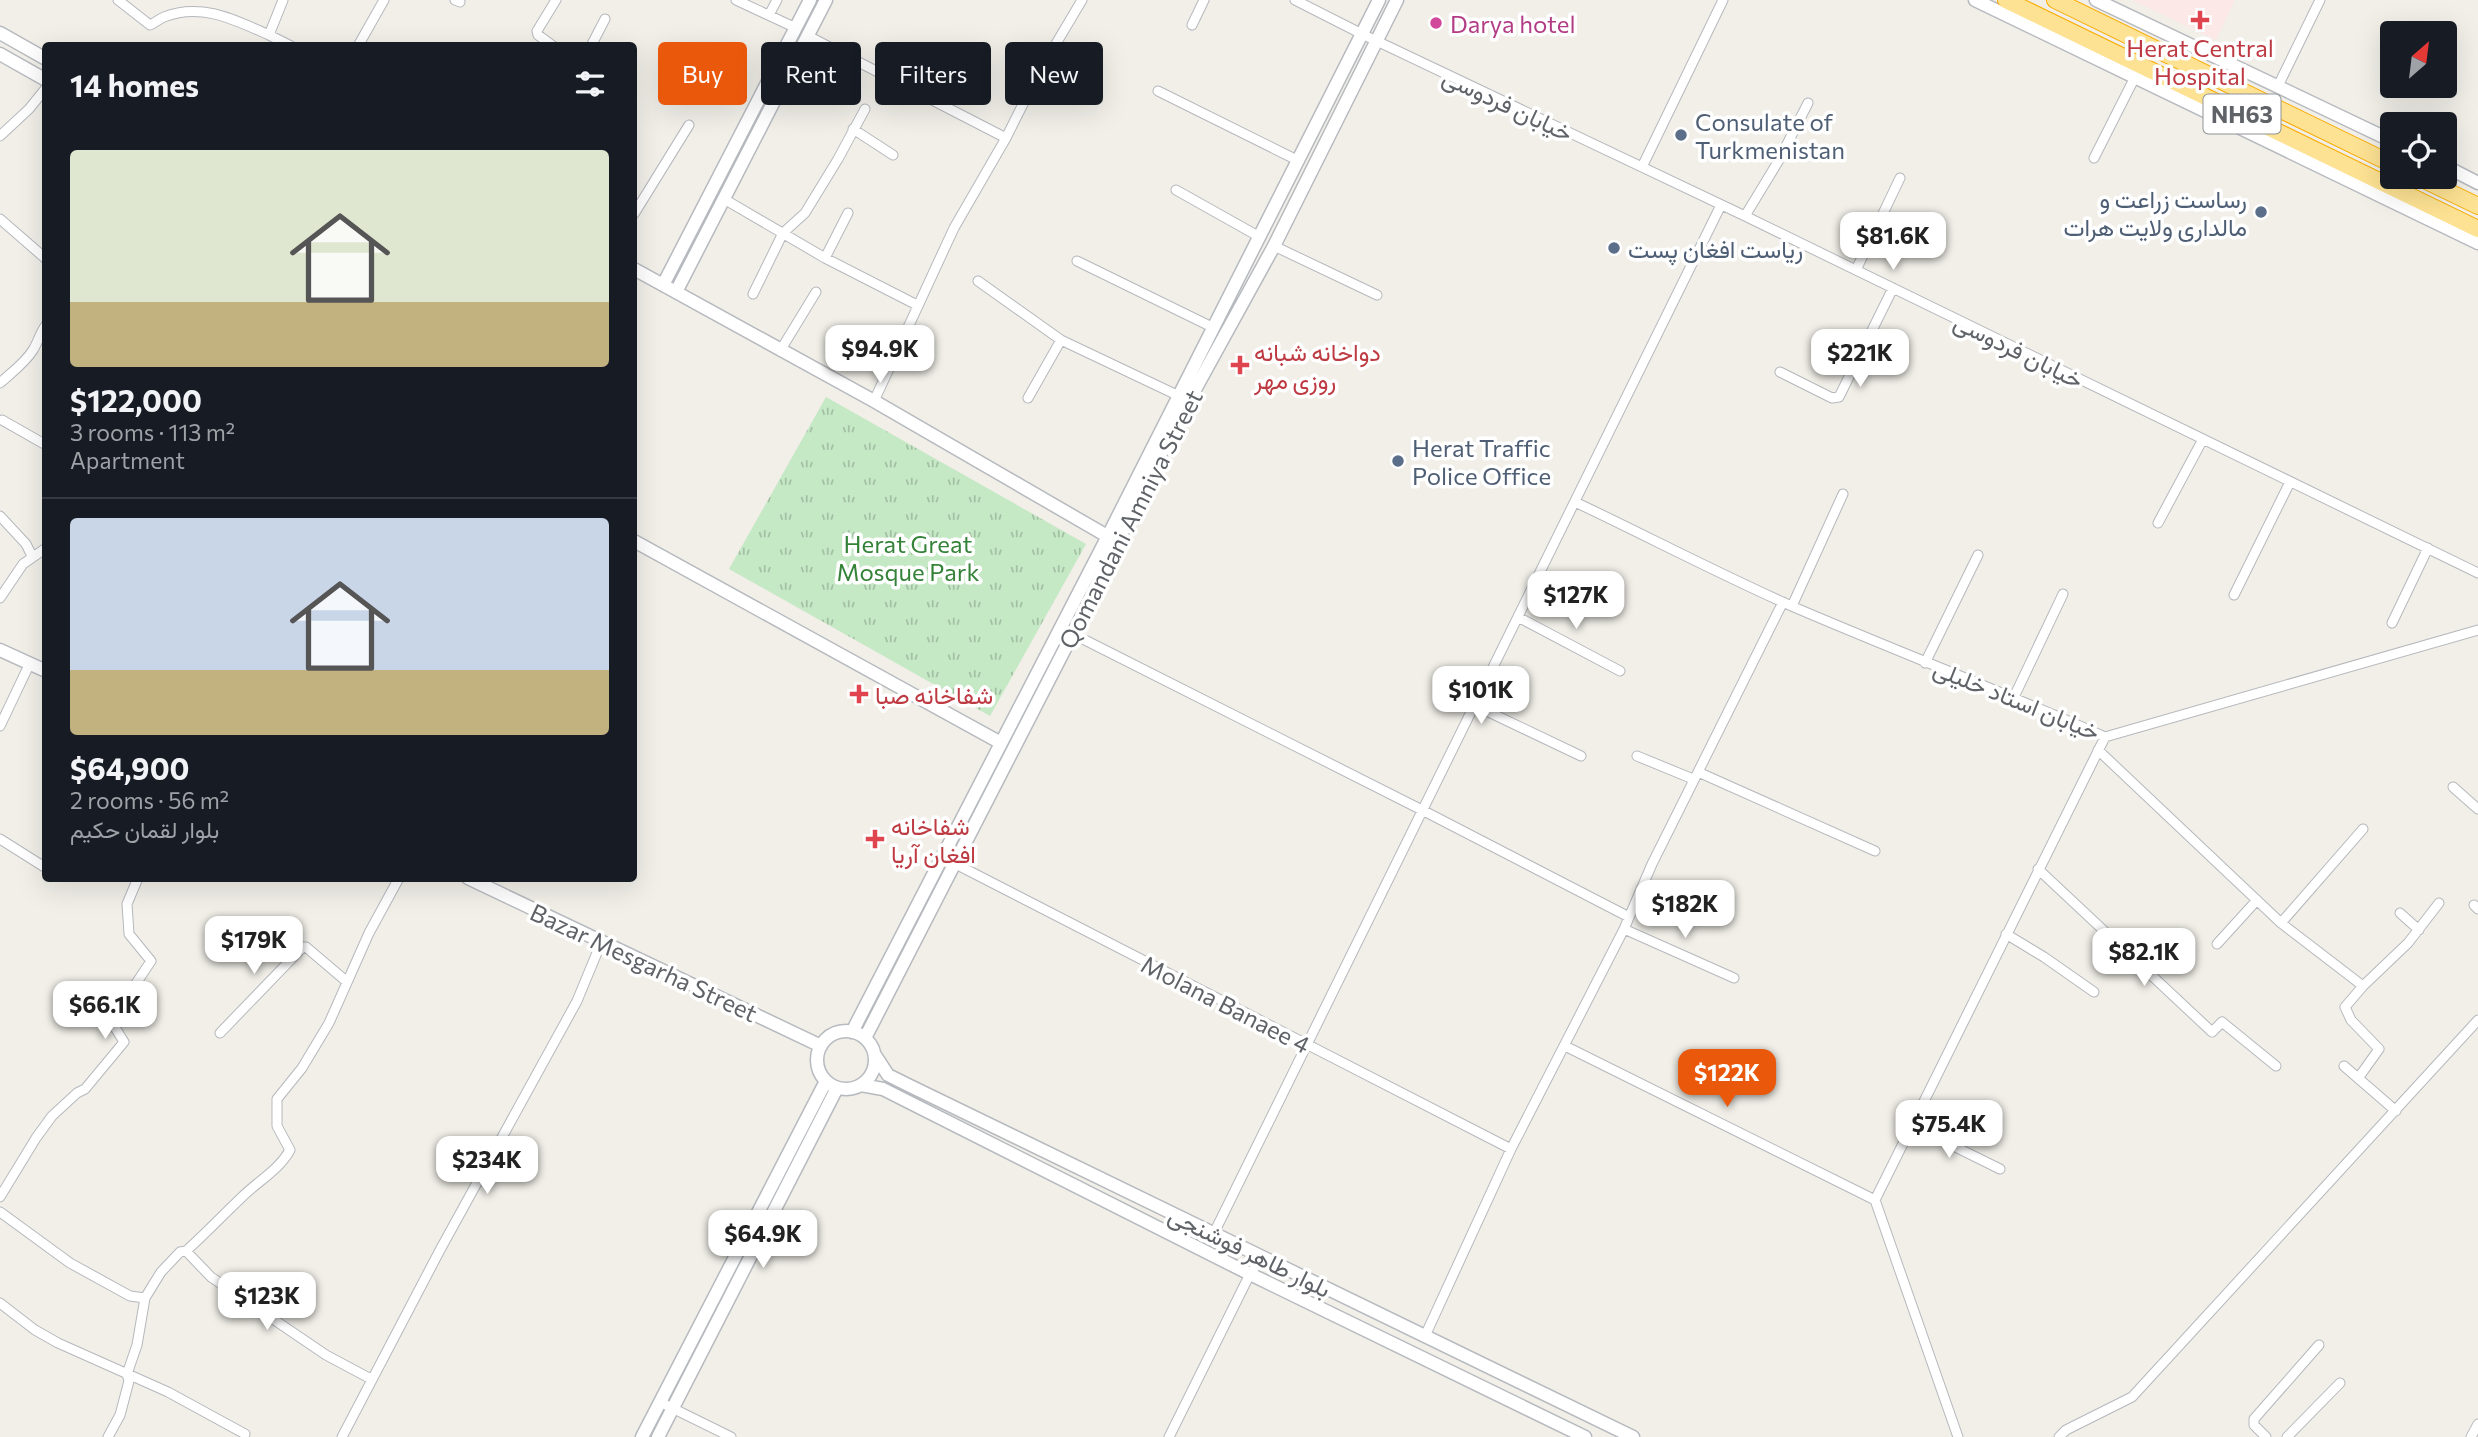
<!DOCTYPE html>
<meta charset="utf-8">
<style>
:root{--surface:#171b24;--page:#242831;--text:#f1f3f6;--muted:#9ea1a6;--line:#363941;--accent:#ea580c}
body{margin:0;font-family:Commissioner,Vazirmatn,sans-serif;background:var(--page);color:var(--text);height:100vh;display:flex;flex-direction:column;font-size:26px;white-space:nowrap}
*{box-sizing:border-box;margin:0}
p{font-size:23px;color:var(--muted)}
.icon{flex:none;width:38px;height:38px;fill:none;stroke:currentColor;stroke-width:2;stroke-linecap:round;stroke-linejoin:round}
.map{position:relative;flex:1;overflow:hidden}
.panel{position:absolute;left:42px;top:42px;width:595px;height:840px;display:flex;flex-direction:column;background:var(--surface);border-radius:7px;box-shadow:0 7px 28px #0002}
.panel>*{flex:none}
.banner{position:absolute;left:658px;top:42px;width:665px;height:63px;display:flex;gap:14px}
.needle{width:46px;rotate:28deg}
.fabs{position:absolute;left:2380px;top:21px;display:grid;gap:14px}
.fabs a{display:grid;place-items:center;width:77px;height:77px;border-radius:7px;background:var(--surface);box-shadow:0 7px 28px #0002;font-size:35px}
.price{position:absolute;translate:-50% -60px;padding:0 16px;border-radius:14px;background:#fff;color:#222;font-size:23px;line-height:46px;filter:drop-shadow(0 2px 4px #0008)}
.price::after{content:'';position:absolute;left:50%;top:42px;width:21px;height:16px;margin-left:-10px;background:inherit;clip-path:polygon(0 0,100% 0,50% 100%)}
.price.on{background:var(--accent);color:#fff}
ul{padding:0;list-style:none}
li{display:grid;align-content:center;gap:14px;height:371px;padding:0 28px}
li+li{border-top:2px solid var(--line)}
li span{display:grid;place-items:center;height:217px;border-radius:7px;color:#555}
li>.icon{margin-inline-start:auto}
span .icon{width:126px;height:126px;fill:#fffc;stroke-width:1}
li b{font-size:30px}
h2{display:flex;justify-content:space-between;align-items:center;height:84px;padding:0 28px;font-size:30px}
.tag{padding:0 24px;border-radius:7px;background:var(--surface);box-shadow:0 7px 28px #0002;font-size:24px;line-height:63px}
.tag.on{background:var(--accent);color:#fff}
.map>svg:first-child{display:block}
</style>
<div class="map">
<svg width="2478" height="1437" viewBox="0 0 2478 1437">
<defs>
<pattern id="grass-tufts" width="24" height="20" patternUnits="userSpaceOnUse" patternTransform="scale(1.75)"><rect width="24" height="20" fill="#c5e8c5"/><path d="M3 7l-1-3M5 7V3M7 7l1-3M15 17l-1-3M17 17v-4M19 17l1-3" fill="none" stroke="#a3c0a4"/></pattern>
</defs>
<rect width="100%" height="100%" fill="#f1efe8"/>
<path fill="#fce8e6" d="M2132 0H2235L2216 40Z"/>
<path fill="url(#grass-tufts)" d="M826 397 1086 544 990 716 729 569Z"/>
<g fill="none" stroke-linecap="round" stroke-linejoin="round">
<g stroke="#b5b8bc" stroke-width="11">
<path id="street" d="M118 0 150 25C155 23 159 19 164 17 201 2 235 20 269 35
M283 0 269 35 291 46
M455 0 460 2
M736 0 796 28
M1295 0 1362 34 1745 216 2478 573
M769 15 777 0
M1192 25 1204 0
M808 36 1006 138
M358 46 384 0
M553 46 538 35 537 31 556 0
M591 46 605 19
M2278 86 2320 0
M1158 91 1299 161
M853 129 893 155
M0 136 29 109 46 88
M2094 158 2135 77
M1642 167 1723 0
M1176 190 1258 236
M724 199 825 258 917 305
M634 214 689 125
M1745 216 1779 160 1808 103
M0 219 46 259
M1274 246 1377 295
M825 258 848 213
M1077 261 1214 328
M1856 270 1900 178
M978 281 1061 340 1179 396
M753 294 783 233 805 213 838 159 865 109
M780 351 816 292
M1780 372 1832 398 1839 397 1893 288
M0 383C11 373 25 363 33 350 38 342 40 333 46 325
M1028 398 1061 340
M874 401 954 228 1006 138 1038 74 1082 0
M2 420 46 445
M1575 502C1649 537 1721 575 1796 608 1899 652 2003 692 2105 737L2478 630
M0 516 26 544 32 556
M2158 523 2203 439
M2234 595 2290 482
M0 598 23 564 46 548
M1792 606 1843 494
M1518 617 1620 671
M2392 623 2428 548
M1069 632 1422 810 1629 917
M1925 663 1978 555
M2014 697 2063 594
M1474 705 1581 756
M0 726 30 663
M2098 750 2281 923 2363 986
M1637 756 1693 779
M1698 772 1875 851
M2453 787 2478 809
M0 839 46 868
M942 857 1511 1149
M2038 869 2212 1032 2222 1022 2276 1066
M2474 905 2478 909
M2400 913 2419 930
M2281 923 2363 829
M1624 929 1734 978
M2006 934 2044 957 2094 992
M2217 944 2257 900
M220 1033 303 947H306L346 981
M1565 1046 1875 1200
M2344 1066 2396 1111
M2359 1077 2379 1049 2351 1020 2345 1007 2363 986 2408 943 2439 903
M1911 1125 2000 1169
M0 1197 36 1138 52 1116 77 1093 85 1089 124 1042 111 1021 151 961 129 934 127 904 138 878
M0 1212 70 1263 130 1296 145 1298
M1214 1233 1721 205
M186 1251 211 1277 326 1355 371 1379
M0 1303 35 1330 58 1343 168 1392 245 1434
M1425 1336 1511 1149 1624 929 1652 864 1783 602
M660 1402 731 1437
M108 1437 120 1415 129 1381 127 1374 137 1345 145 1298 161 1272 180 1252 186 1251C205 1234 223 1215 242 1197 258 1181 279 1170 290 1150L277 1126V1099L302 1068 329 1023 369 933 399 878
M342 1437 440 1250 577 1001 601 943
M1169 1437 1250 1274 1262 1257
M1958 1437 1875 1200 2105 737
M2059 1437 2066 1430 2132 1397 2478 1020
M2266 1437 2254 1425V1419L2319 1345
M2287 1437 2340 1383
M2471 1437 2478 1424"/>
</g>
<g stroke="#b6babf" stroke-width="15">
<path id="secondary" d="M1975 0 2478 243
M2096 0 2392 141
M0 33 46 59
M0 54 46 80
M2445 166 2478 183
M634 269 874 401 1114 540
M663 285 810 0
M676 292 826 0
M634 541 1001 743
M0 650 46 671
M468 878 821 1046
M817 1060a29 29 0 1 1 58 0a29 29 0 1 1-58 0Z
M852 1032 1108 536 1379 0
M865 1038 1072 635 1170 435 1274 246 1397 0
M875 1055 888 1075 906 1084 1633 1437
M861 1085 883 1089 1250 1274 1585 1437
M642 1437 826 1081
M658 1437 837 1088"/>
</g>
<g stroke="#f9ab00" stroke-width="18">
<path id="highway" d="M2006 0 2478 229
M2055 0 2392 164
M2418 177 2478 206"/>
</g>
<use href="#street" stroke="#fff" stroke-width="9"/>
<use href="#secondary" stroke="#fff" stroke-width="12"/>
<use href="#highway" stroke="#fde293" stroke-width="16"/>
</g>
<g fill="#e0444e" stroke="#fff" stroke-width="2.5">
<path d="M2196.5 9.5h7v7h7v7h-7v7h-7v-7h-7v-7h7z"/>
<path d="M1236.5 354.5h7v7h7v7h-7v7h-7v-7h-7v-7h7z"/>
<path d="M855.5 683.5h7v7h7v7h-7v7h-7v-7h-7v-7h7z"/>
<path d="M871.5 828.5h7v7h7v7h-7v7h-7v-7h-7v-7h7z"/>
</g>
<circle fill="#d1479c" stroke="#fff" stroke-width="2.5" cx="1436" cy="23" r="7"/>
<g fill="#5c6f8a" stroke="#fff" stroke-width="2.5">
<circle cx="1681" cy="135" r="7"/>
<circle cx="2261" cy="212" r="7"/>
<circle cx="1614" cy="248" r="7"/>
<circle cx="1398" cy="461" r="7"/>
</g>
<g text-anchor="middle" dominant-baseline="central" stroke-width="7" stroke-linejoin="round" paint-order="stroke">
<rect fill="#fff" stroke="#8f9295" stroke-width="2" x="2203.5" y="94.5" width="77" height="39" rx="5"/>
<g font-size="23" font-weight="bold" fill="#5f6368">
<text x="2242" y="114">NH63</text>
</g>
<g font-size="24" fill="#b23c85" stroke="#fff" text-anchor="start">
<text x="1450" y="23">Darya hotel</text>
</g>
<g font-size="24" fill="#be3a42" stroke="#fff" text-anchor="start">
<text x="2200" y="47" text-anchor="middle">Herat Central<tspan x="2200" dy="28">Hospital</tspan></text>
<text x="1254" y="351">دواخانه شبانه<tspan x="1254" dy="28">روزی مهر</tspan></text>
<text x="875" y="694">شفاخانه صبا</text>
<text x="891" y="825">شفاخانه<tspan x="891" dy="28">افغان آریا</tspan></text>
</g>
<g font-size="24" fill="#5f6368" stroke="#fff">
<text transform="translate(1508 104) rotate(25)">خیابان فردوسی</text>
<text transform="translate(2019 350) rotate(26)">خیابان فردوسی</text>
<text transform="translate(1130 519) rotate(-63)">Qomandani Amniya Street</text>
<text transform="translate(2017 699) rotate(22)">خیابان استاد خلیلی</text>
<text transform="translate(644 962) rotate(25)">Bazar Mesgarha Street</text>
<text transform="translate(1226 1004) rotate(27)">Molana Banaee 4</text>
<text transform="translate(1250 1251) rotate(26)">بلوار طاهر فوشنجی</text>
</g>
<g font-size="24" fill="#4e5e75" stroke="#fff" text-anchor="start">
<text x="1695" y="121">Consulate of<tspan x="1695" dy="28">Turkmenistan</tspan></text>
<text x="2247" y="198" text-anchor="end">رساست زراعت و<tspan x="2247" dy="28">مالداری ولایت هرات</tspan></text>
<text x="1628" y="248">ریاست افغان پست</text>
<text x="1412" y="447">Herat Traffic<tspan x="1412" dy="28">Police Office</tspan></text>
</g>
<g font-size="24" fill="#348238" stroke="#fff">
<text x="908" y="543">Herat Great<tspan x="908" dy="28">Mosque Park</tspan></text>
</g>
</g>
</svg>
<div class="fabs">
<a><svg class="needle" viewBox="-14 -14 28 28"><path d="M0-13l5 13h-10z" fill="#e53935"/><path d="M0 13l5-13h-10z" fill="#9ea1a6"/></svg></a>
<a><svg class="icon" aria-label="locate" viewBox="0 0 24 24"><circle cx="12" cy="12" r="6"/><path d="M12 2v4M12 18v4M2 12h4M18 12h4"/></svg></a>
</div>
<b class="price" style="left:1893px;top:272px">$81.6K</b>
<b class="price" style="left:880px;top:385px">$94.9K</b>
<b class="price" style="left:1860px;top:389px">$221K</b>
<b class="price" style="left:1576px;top:631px">$127K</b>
<b class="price" style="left:1481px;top:726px">$101K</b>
<b class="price" style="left:1685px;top:940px">$182K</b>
<b class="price" style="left:254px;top:976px">$179K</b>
<b class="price" style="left:2144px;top:988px">$82.1K</b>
<b class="price" style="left:105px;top:1041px">$66.1K</b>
<b class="price on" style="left:1727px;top:1109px">$122K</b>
<b class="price" style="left:1949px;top:1160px">$75.4K</b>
<b class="price" style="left:487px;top:1196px">$234K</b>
<b class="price" style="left:763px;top:1270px">$64.9K</b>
<b class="price" style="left:267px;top:1332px">$123K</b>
<div class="banner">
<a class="tag on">Buy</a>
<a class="tag">Rent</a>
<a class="tag">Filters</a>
<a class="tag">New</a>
</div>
<section class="panel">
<h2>14 homes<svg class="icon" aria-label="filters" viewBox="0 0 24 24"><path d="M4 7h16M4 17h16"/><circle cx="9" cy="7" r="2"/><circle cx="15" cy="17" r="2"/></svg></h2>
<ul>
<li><span style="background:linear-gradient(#dfe7d0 70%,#c2b280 0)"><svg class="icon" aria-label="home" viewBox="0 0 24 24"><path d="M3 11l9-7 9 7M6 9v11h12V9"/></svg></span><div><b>$122,000</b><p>3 rooms · 113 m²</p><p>Apartment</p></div></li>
<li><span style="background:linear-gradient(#c9d6e8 70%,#c2b280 0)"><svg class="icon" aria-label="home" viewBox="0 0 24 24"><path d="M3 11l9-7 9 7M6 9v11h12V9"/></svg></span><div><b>$64,900</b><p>2 rooms · 56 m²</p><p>بلوار لقمان حکیم</p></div></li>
</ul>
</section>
</div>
